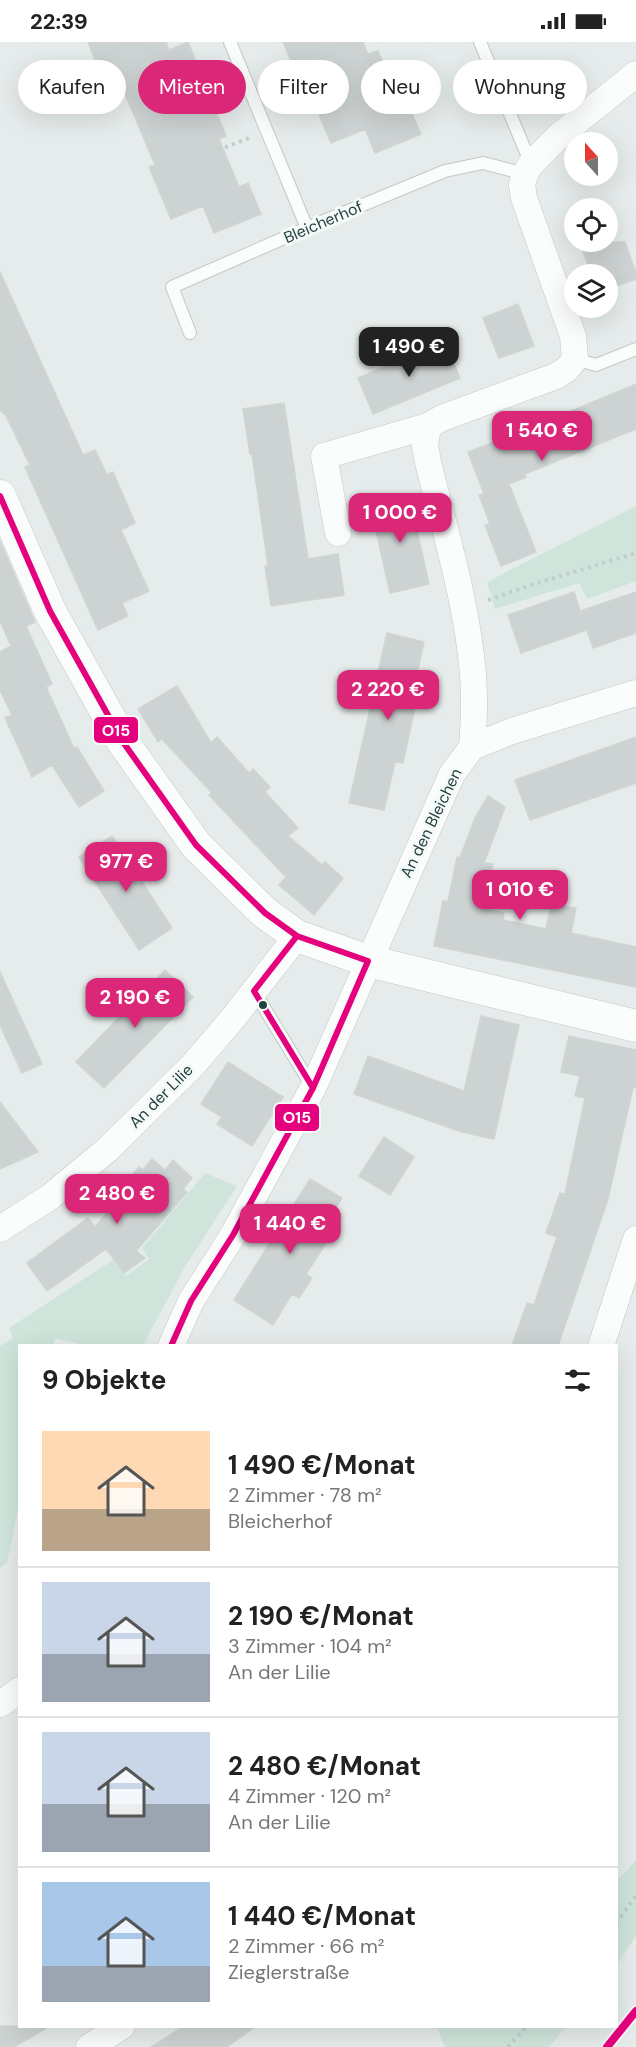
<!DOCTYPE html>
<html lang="de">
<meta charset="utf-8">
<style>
:root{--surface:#fff;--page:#f2f2f2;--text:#222;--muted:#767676;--line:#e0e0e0;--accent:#db2777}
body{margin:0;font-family:"DM Sans",sans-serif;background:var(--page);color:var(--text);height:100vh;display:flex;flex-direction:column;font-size:22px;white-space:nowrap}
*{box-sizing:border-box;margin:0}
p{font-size:20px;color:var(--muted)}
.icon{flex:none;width:33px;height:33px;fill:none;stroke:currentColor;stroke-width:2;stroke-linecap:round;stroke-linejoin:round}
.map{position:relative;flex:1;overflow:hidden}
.sheet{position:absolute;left:18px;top:1302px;width:600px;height:684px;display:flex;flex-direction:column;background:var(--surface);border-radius:0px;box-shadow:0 6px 24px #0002}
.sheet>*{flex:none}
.banner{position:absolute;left:18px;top:18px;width:600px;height:54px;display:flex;gap:12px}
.needle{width:39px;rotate:339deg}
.fabs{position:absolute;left:564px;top:90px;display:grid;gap:12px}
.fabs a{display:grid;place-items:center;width:54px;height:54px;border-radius:50%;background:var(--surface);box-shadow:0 6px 24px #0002;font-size:30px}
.price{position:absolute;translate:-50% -51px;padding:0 14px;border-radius:12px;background:var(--accent);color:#fff;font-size:20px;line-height:39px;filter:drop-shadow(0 2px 3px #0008)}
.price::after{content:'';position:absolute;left:50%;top:36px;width:18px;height:14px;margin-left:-9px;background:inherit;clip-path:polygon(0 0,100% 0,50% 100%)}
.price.active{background:#222;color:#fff}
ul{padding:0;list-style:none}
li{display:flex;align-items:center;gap:18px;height:150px;padding:0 24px}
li+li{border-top:2px solid var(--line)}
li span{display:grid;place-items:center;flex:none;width:168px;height:120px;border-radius:0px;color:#555}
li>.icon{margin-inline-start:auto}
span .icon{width:72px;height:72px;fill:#fffc;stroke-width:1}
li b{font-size:26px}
h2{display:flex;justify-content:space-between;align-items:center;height:72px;padding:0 24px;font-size:26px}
.pill{padding:0 21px;border-radius:27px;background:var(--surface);box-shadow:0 6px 24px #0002;font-size:21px;line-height:54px}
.pill.active{background:var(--accent);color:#fff}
.status{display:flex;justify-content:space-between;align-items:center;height:42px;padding:0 30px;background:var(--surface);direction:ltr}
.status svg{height:16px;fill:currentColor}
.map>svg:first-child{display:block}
</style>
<div class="status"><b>22:39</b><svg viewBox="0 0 49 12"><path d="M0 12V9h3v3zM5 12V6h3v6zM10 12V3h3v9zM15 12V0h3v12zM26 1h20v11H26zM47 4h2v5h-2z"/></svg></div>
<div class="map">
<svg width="636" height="2005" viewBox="0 0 636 2005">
<rect width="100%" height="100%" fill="#e6eceb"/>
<path fill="#cfe5db" d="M636 464V539L587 557 579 541 495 567 487 540Z
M205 1131 237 1144 186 1223 143 1303H84L55 1296 53 1303 20 1304 19 1461 7 1521 0 1526V1304L13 1296 9 1286 113 1218 126 1234 149 1217 142 1206Z
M636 1818V1894L617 1923V1837L621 1835Z
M437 1985H566L549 2005H445Z"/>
<path fill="#cdd3d2" stroke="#cfd5d4" stroke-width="1.5" d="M88 0H166L169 8 188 0 226 94 219 97 239 145 248 141 261 172 214 191 203 164 171 177 149 125 155 123 116 30 102 36Z
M283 0H363L368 12 378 9 400 63 407 60 421 92 375 111 365 87 331 101 305 39 300 41Z
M580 200H625L636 231V237L608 247V232H591Z
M0 230 83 413 95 408 107 433 113 430 135 481 121 488 149 549 122 561 128 574 98 588 25 425 30 423 6 374 0 368Z
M518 262 534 304 499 316 483 276Z
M445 300 460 336 373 372 358 336Z
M636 342V387L525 432 526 435 509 442 536 510 501 524 485 483 490 482 479 453 484 452 468 410 511 394Z
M284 361 308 517 338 512 344 553 271 564 265 524H268L252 412H250L243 367Z
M409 453 429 542 390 551 370 462Z
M0 499 35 580 26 584 52 642 46 645 74 706 77 705 104 749 79 765 52 723 32 735 5 676 12 673 0 648V610L11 604 0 579Z
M574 550 580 569 636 550V591L593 606 587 588 521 611 508 573Z
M387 591 424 600 412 655 417 656 403 721 395 720 384 768 349 761Z
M177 644 211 701 217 695 249 731 253 727 270 745 265 750 298 786 288 794 322 823 325 820 343 836 314 873 279 843 286 835 209 753 212 751 162 697 158 700 138 667Z
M636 695V741L530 778 515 738Z
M488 754 505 765 484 821 493 822 484 867 504 871 503 878 546 887 551 862 576 866 571 891 636 905V945L434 904 443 859 448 860 457 815 460 816 475 776Z
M112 794 172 886 139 908 79 815Z
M165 928 193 955 104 1046 76 1020Z
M0 930 42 1022 22 1031 0 983Z
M481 974 519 983 494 1097 462 1090 354 1052 368 1014 464 1049Z
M569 994 636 1008V1046L633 1045 608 1157 558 1304H512L527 1261 534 1263 557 1195 546 1191 560 1151 565 1152 585 1056 575 1054 580 1034 561 1030Z
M228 1020 283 1055 252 1104 217 1082 222 1075 201 1062Z
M0 1060 38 1110 0 1127Z
M384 1095 414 1115 390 1153 359 1134Z
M152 1117 165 1128 173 1118 192 1136 183 1147 187 1150 136 1209 145 1216 124 1231 106 1207 47 1249 27 1221 88 1176 95 1185 125 1150 121 1146 139 1125 143 1128Z
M310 1137 342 1156 321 1189 330 1195 306 1232 312 1236 299 1256 292 1252 273 1283 234 1258Z
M0 1984H50L14 2005H0Z
M184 1984H256L227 2005H151Z"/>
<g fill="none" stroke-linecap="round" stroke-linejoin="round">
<g stroke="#c3c9c8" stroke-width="14">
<path id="service" d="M230 0 307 186
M480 0 531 122
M190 291 172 245 307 186 445 129 483 121 525 132
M575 317 596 323 636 307
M254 949 313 1046"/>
</g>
<g stroke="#c3c9c8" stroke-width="27">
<path id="minor" d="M338 491 324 414 428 384
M472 705C474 681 475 656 473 632 467 560 445 490 428 420L425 404 428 384 442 376 556 334 567 327 575 317 573 294 524 156 522 143 525 132 531 122 560 93 636 32
M0 1187 50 1155 108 1107 193 1023 234 975 297 894
M171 1304 191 1259 233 1193 313 1046 452 732 472 705 512 689 636 651
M601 1304 636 1197
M0 1662 20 1648
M89 2005 122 1984"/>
</g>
<g stroke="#c3c9c8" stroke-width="33">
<path id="tertiary" d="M0 454 50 569 123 700 196 803 265 871 297 894 368 919 636 984"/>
</g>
<path stroke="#c2cccb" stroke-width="4" stroke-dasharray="3 4.5" stroke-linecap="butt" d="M276 61 316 45
M218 108 249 96
M488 558 531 543 636 511
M616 1881 636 1854
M508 2005 527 1984"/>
<use href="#service" stroke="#fbfcfc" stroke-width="12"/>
<use href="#minor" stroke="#fbfcfc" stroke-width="26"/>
<use href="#tertiary" stroke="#fbfcfc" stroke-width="32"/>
<g stroke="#f5faf9" stroke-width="10">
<path id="bus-1" d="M0 454 50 569 123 700 196 803 265 871 297 894 368 919 313 1046 233 1193 191 1259 171 1304
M297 894 254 949 313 1046"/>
</g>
<use href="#bus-1" stroke="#e5007d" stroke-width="6"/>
<g stroke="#f5faf9" stroke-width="12">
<path id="rail-1" d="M607 2005 636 1969"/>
</g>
<use href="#rail-1" stroke="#e6007e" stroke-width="8"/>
</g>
<circle fill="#234140" stroke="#f5faf9" stroke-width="2" cx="263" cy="963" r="5"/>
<g text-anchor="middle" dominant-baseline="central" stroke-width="6" stroke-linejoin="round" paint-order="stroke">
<g font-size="16" fill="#234140" stroke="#f5faf9">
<text transform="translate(323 180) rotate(-23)">Bleicherhof</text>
<text transform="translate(431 781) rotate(-64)">An den Bleichen</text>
<text transform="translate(161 1054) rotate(-45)">An der Lilie</text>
</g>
</g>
<g stroke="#f5faf9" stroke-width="2">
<rect x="93" y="674" width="46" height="28" rx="6" fill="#e5007d"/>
<rect x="274" y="1061" width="46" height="29" rx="6" fill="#e5007d"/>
</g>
<g font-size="16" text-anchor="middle" font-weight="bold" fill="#fff">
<text x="116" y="694">O15</text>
<text x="297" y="1081">O15</text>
</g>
</svg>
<div class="fabs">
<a><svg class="needle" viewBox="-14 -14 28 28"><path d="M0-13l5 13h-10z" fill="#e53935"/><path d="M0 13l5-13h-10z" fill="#767676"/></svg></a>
<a><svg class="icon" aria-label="locate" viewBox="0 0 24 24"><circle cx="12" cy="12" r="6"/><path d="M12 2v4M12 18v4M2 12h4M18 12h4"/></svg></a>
<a><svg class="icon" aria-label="layers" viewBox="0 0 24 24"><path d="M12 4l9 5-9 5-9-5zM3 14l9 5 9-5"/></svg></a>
</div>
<b class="price active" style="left:409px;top:336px">1 490 €</b>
<b class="price" style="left:542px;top:420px">1 540 €</b>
<b class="price" style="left:400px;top:502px">1 000 €</b>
<b class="price" style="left:388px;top:679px">2 220 €</b>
<b class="price" style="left:126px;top:851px">977 €</b>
<b class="price" style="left:520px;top:879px">1 010 €</b>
<b class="price" style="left:135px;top:987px">2 190 €</b>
<b class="price" style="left:117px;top:1183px">2 480 €</b>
<b class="price" style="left:290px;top:1213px">1 440 €</b>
<div class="banner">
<a class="pill">Kaufen</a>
<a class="pill active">Mieten</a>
<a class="pill">Filter</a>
<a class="pill">Neu</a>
<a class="pill">Wohnung</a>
</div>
<section class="sheet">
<h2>9 Objekte<svg class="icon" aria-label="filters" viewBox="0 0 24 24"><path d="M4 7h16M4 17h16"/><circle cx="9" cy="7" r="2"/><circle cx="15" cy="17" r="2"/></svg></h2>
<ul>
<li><span style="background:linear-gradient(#ffd9b3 65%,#b9a48a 0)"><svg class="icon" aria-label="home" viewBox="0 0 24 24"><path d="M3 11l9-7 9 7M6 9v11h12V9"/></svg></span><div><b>1 490 €/Monat</b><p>2 Zimmer · 78 m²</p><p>Bleicherhof</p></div></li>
<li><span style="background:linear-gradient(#c9d6e8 60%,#9aa5b1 0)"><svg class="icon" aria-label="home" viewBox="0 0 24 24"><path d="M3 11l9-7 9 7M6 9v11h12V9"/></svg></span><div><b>2 190 €/Monat</b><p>3 Zimmer · 104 m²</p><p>An der Lilie</p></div></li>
<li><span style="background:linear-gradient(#c9d6e8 60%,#9aa5b1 0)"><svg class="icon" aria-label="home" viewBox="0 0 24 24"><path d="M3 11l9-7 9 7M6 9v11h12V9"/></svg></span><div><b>2 480 €/Monat</b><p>4 Zimmer · 120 m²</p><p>An der Lilie</p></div></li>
<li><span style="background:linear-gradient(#a9c7e8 70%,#9aa5b1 0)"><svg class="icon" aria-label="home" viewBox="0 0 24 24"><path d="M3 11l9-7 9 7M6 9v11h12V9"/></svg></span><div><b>1 440 €/Monat</b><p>2 Zimmer · 66 m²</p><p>Zieglerstraße</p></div></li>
</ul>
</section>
</div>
